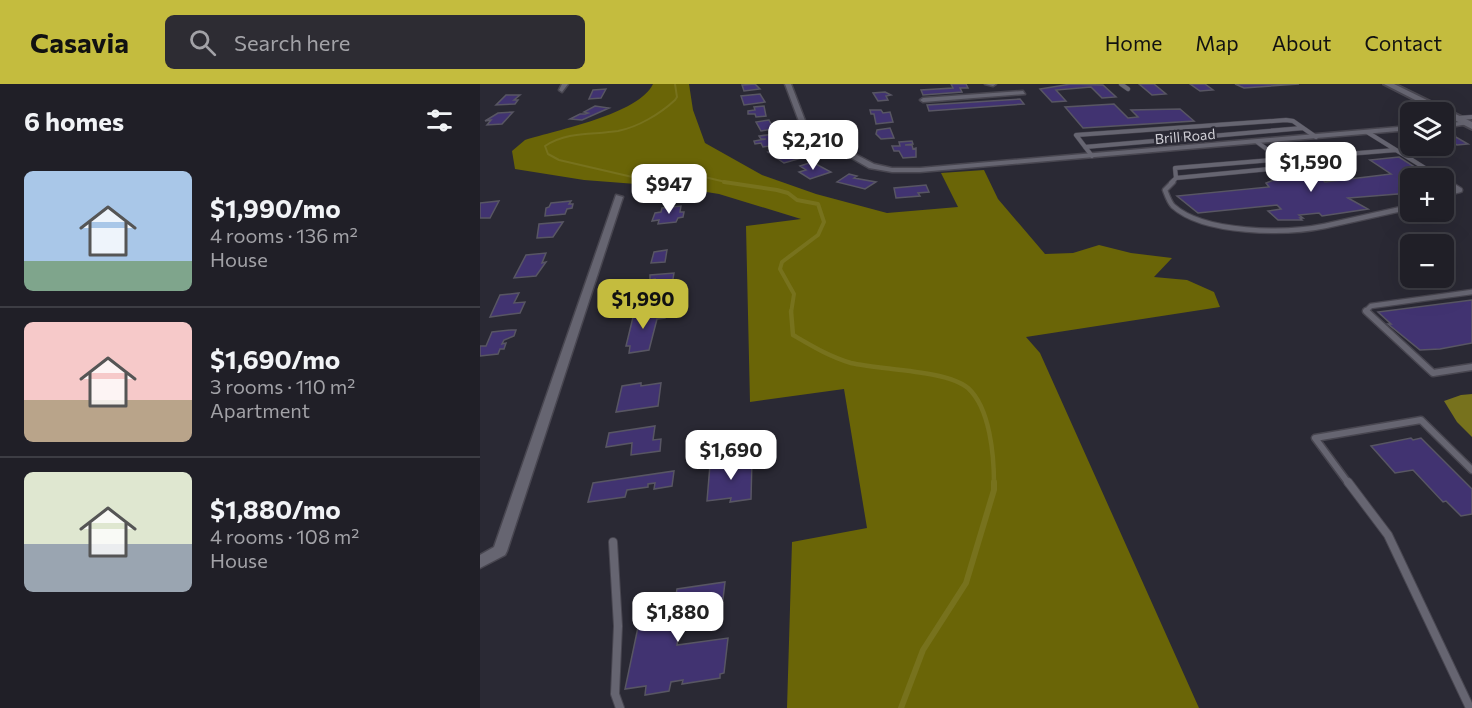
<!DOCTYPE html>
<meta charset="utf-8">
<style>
:root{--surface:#201f27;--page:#2d2c33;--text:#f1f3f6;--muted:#a2a2a7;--line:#3d3d44;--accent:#c4bc3e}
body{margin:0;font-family:Commissioner,sans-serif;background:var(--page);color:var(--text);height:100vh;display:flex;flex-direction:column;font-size:22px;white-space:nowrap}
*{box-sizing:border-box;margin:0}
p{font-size:20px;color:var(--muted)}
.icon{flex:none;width:33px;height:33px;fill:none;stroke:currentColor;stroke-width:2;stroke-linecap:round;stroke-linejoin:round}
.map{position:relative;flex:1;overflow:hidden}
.details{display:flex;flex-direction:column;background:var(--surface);width:480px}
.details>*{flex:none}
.fabs{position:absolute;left:920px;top:18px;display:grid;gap:12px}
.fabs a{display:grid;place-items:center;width:54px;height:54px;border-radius:9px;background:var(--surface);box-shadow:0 6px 24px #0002,0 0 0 2px var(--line);font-size:30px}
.price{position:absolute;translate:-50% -51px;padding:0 14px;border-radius:12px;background:#fff;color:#222;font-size:20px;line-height:39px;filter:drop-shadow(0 2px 3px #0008)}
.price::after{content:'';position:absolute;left:50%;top:36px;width:18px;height:14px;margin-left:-9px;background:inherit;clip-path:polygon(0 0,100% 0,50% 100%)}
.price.selected{background:var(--accent);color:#111}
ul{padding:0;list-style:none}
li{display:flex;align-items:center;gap:18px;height:150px;padding:0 24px}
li+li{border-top:2px solid var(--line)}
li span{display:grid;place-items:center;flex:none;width:168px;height:120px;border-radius:9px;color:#555}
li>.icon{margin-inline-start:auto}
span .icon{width:72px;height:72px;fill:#fffc;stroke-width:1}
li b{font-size:26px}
h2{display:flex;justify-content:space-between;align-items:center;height:72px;padding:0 24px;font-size:26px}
header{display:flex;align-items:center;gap:36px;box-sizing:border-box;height:84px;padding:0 30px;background:var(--accent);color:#111}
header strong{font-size:28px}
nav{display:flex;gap:33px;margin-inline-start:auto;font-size:21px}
.search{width:420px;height:54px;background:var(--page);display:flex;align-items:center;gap:15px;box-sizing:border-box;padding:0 21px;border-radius:9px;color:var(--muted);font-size:22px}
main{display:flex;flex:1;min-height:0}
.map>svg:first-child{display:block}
</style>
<header>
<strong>Casavia</strong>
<div class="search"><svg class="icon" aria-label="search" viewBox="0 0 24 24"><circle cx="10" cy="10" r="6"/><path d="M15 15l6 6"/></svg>Search here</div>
<nav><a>Home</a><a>Map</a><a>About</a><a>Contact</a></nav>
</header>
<main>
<section class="details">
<h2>6 homes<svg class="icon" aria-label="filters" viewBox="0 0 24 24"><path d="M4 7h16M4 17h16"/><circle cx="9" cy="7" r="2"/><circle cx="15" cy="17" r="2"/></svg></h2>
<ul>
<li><span style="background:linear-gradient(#a9c7e8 75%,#7fa58c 0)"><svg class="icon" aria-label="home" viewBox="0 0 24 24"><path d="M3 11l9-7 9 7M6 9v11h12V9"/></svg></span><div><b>$1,990/mo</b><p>4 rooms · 136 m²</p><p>House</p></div></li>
<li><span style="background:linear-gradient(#f6c9c9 65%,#b9a48a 0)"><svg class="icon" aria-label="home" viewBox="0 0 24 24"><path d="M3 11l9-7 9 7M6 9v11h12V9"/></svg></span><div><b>$1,690/mo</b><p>3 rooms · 110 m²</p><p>Apartment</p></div></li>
<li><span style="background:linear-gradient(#dfe7d0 60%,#9aa5b1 0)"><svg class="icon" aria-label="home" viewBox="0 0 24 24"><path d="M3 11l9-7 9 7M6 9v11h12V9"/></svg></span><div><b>$1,880/mo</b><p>4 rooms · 108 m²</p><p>House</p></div></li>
</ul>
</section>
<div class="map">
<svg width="992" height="624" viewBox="0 0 992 624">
<rect width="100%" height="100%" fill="#2a2934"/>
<path fill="#6a6507" d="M173 0H209L213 26 225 59 282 91 336 110 407 129 478 123 461 89 504 86 518 115 565 170 593 169 619 161 651 169 692 174 674 193 707 196 734 208 740 223 546 253 560 269 719 624H307L312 458 387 444 364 305 270 318 266 142 321 135 239 110 195 103 104 96 35 85 32 67 45 56C77 46 159 30 173 0Z"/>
<path fill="#77721d" d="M981 311 992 310V353L977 338 964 317Z"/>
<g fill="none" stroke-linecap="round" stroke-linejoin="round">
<path stroke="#77721d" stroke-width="2" d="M195 0 197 13 195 16C180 30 158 43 138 47 112 51 88 47 65 62L68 70 79 76 161 95 199 91 220 92 250 99"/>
<path stroke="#77721d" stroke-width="4" d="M244 98 297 106 308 109 317 116 338 120 344 138 338 151 302 178 300 185 314 210 311 229"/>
<path stroke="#77721d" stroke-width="4.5" d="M311 227 313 251C332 262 350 273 371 279 401 286 467 286 488 304 510 324 514 371 514 400"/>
<path stroke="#77721d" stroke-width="6" d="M421 624 443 566 486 499 514 406V398"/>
</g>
<path fill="#413371" stroke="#585663" stroke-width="1.5" d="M275 0 280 5 264 7 262 1Z
M471 0H486L488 4H480L482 8 443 11 441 6 473 4Z
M591 0 623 1 636 13 622 14 611 3 576 6 586 17 572 18 560 5Z
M659 0H674L686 10 672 11Z
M710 0H725L733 6 720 7Z
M755 0H819L764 4Z
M126 5 121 14 109 15 113 6Z
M405 8 411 11 406 12 408 16 398 17 393 9Z
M280 10 285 18 264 21 261 12Z
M26 11H40L34 16H38L35 20 16 21Z
M540 15 544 20 449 27 447 21Z
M634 20 648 34 658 33 651 26 700 25 714 37 603 44 585 23Z
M115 22 129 24 102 36 90 35 100 30H105L108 29 104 28Z
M284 22 286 32 276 33 275 30H268V27L275 26 274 23Z
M390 26H401L403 29 410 28 413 38 396 40 394 30H391Z
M33 28 22 40 7 41 11 36 5 37 18 29Z
M289 36 294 45 281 47 276 38Z
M410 44 414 54 401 55 396 50 397 46Z
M968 48 976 52H974L988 60 977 61 963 54V49Z
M295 50 297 54H294L297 61 283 63 281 59 275 60 274 57 286 55H281L279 52Z
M432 57 433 60 425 61H432L433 65 436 64V73L423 74 419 67H414L412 62H420L419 58Z
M306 63 314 71 322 74 304 79 288 68Z
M919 73 952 94H930V109L868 114 888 125 842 132 839 129 819 131 823 134H820L822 136H798L788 127 801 125 797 121 718 129 697 112 789 103 786 99 796 95 793 93 820 90 830 93 838 92 845 98 911 90 890 76Z
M332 78 351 88 330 95 319 88 326 86 320 82Z
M369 90 377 92 374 94 396 98 385 105 357 98Z
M446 101 449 108 438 109 440 112 416 114 414 104Z
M19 117 10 134H0V119Z
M91 117 89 120H93L92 124 87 125 85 130 65 132 66 124 69 123 71 119Z
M201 122 200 128H204L203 133 198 134 196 138 178 140 179 136 172 137 175 129 181 128 182 124Z
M83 138 73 153 57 154 59 140Z
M187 166 185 178 171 179 174 168Z
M66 169 62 179 66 178 56 192 34 194 46 171Z
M194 189 190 213 173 214 175 195 170 196V191Z
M39 209 34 219 45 218 40 229 10 233 20 211Z
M992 216V259L960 265 940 266 908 240H911L898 228Z
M178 226 186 227 185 234 177 235 169 266 149 269 150 262H146L154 229Z
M31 246H36L34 252 24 256 22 260 26 259 24 265H20L18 270 0 272V262H6L12 248Z
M161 299V302L181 299 178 322 136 328 142 302Z
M175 342 173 356 181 355 180 367 151 371 152 359 126 363 129 349Z
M931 354 933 356 941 354 992 405V430L981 432 966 417 963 418 933 386 915 389 891 362Z
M272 374 271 415 250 418 251 414 227 417 230 381Z
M194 387 192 402 174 405 175 399 168 400V403L147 406 145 413 108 418 113 399Z
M245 498 241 532 200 538 197 561 248 554 244 589 240 590V594L202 600 203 596 191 598 189 607 165 611 166 602 145 605 161 529 194 524 197 505Z"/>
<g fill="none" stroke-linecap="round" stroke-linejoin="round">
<g stroke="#484650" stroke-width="5">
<path id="service-far3" d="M641 0 648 5
M978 34 992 33
M777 58 800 75
M605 63 823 44
M916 66 969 99
M612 72 596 51 806 36 813 37 836 53
M696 94 695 84 916 66 887 48
M691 99 696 94 810 83"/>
</g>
<g stroke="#484650" stroke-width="7">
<path id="service-far2" d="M693 98 685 106C687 111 689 118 693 122 724 150 806 150 845 142 873 136 902 129 930 123
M963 110 980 106 967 98
M888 229 886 227 891 222 992 208"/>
</g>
<g stroke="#484650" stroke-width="9">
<path id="service-far1" d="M886 227 953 289 992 283
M869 400 835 354 941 336 992 386"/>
</g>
<g stroke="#484650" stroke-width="10">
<path id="service" d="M868 398 908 451 990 624
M133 458 138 542 135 610 140 624"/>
</g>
<g stroke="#484650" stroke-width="3">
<path id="minor" d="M82 0H88L82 8 79 6Z
M305 0H311L326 39 337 50 394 80 412 84H440L930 42V46L440 88H412L389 84 333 52 320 40Z
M505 0H516L513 2Z
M543 7 545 10 443 18 440 16 443 14Z
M987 37 989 38V40L963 44V40Z
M136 111 143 113 27 467 25 471 0 484V471L14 463Z"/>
</g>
<g stroke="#484650" stroke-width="4">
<path id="tertiary" d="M904 0H914L992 38V45Z"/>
</g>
<use href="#service-far3" stroke="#666571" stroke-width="4"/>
<use href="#service-far2" stroke="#666571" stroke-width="4.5"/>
<use href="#service-far1" stroke="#666571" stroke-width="6"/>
<use href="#service" stroke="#666571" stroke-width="8"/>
<use href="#minor" fill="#666571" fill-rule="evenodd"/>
<use href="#tertiary" fill="#666571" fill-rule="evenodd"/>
</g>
<g text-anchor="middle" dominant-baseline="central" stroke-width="4.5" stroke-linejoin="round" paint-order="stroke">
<g font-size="14" fill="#d1d0d7" stroke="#2a2934">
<text transform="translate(705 52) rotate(-5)">Brill Road</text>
</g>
</g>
</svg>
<div class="fabs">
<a><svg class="icon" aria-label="layers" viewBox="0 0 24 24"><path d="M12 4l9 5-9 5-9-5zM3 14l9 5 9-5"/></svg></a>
<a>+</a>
<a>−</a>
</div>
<b class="price" style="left:333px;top:87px">$2,210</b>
<b class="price" style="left:831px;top:109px">$1,590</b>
<b class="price" style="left:189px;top:131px">$947</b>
<b class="price selected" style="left:163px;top:246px">$1,990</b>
<b class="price" style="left:251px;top:397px">$1,690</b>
<b class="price" style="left:198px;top:559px">$1,880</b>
</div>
</main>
